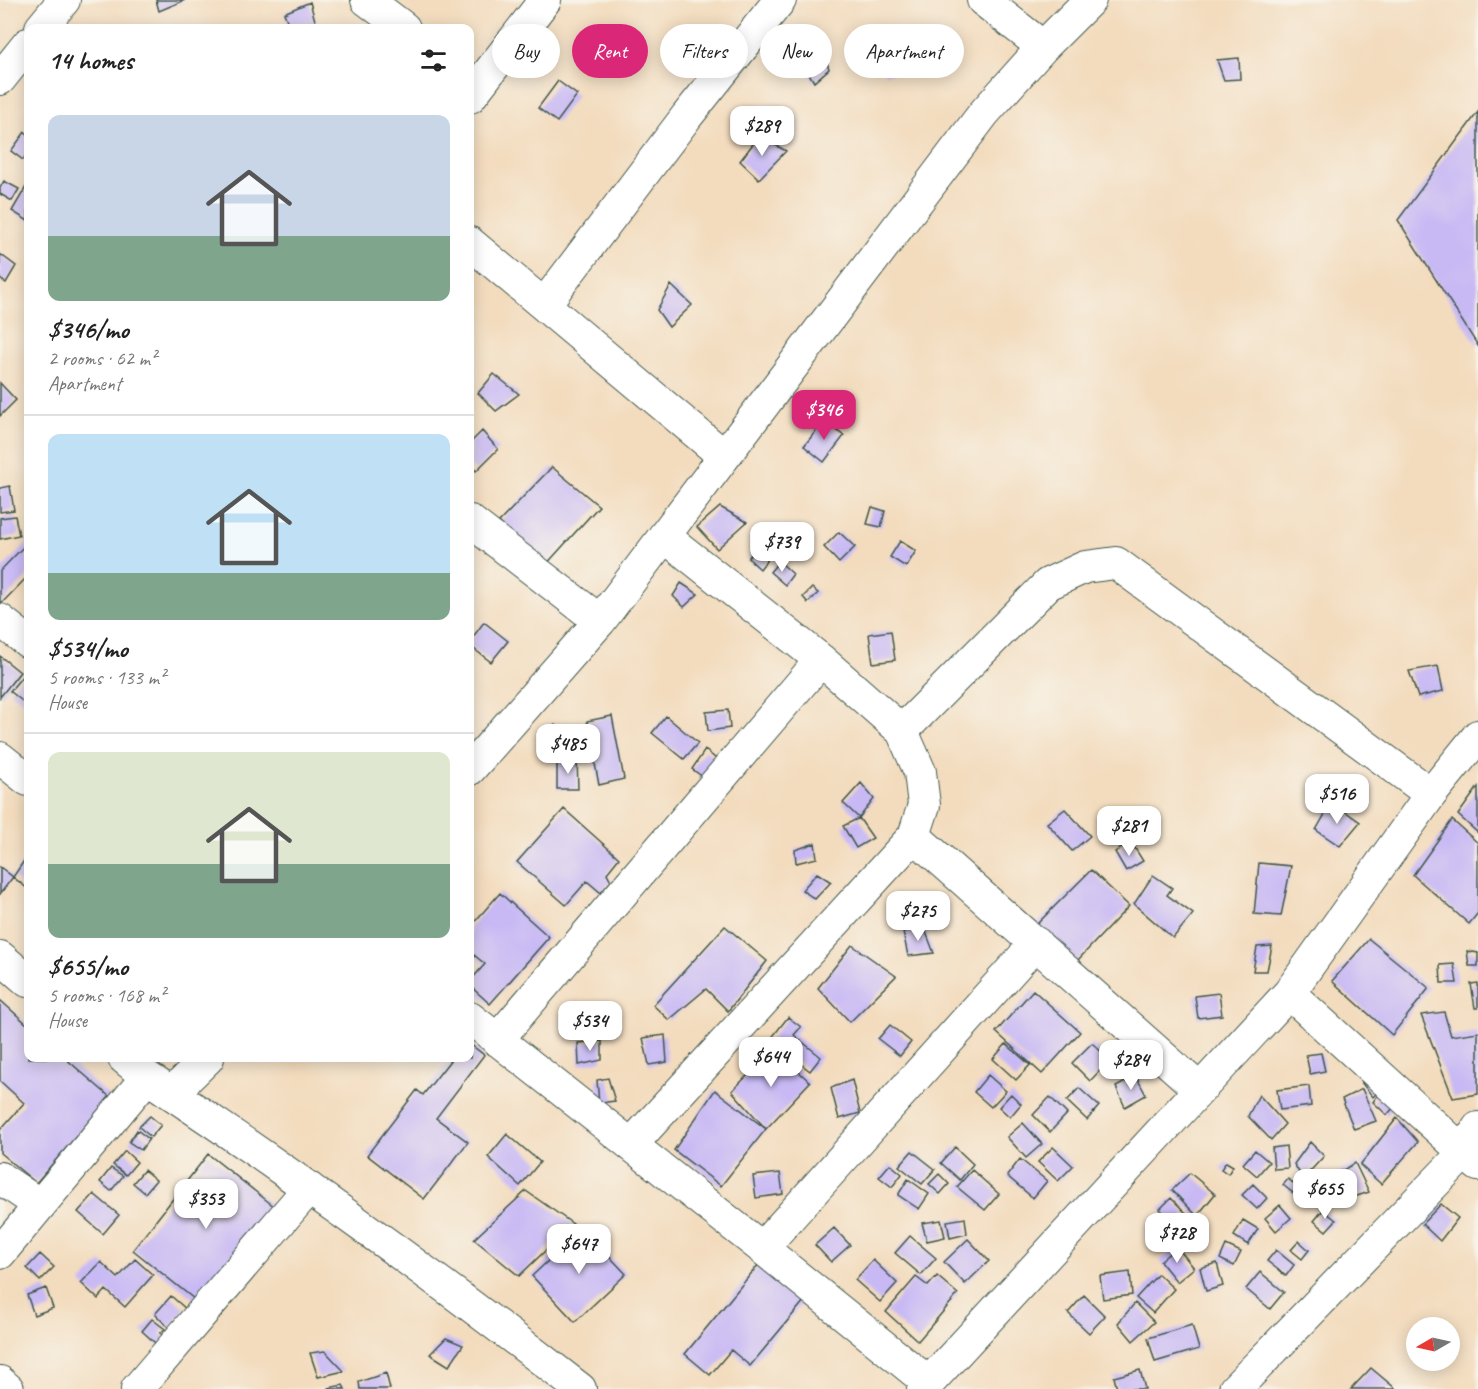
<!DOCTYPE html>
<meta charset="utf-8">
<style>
:root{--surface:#fff;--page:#f2f2f2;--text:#222;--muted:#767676;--line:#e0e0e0;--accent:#db2777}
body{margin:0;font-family:Caveat,sans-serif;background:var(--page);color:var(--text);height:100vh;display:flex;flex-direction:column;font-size:22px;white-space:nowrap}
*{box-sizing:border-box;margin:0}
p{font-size:20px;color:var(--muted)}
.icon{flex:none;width:33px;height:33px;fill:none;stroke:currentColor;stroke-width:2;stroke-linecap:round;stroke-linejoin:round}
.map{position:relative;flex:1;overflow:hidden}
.side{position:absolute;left:24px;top:24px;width:450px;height:1038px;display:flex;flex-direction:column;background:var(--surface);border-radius:12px;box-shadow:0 3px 15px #0003}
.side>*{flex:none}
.top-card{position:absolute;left:492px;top:24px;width:570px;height:54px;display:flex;gap:12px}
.needle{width:39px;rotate:261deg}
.tools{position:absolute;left:1406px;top:1317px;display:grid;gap:12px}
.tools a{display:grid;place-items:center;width:54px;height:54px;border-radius:50%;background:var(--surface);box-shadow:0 3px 15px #0003;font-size:30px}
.price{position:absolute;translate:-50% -51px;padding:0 14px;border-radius:12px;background:#fff;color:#222;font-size:20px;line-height:39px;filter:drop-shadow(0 2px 3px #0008)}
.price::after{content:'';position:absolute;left:50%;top:36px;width:18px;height:14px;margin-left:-9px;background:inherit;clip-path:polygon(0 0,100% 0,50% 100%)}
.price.on{background:var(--accent);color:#fff}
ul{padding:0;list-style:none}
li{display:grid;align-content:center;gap:12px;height:318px;padding:0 24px}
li+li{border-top:2px solid var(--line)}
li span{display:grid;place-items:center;height:186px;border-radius:12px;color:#555}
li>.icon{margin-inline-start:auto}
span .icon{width:108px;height:108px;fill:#fffc;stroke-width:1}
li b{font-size:26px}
h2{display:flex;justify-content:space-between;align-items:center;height:72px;padding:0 24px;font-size:26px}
.chip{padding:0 21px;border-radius:27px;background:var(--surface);box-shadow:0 3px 15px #0003;font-size:21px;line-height:54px}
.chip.on{background:var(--accent);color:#fff}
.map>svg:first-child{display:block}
</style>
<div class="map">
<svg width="1478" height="1389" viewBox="0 0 1478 1389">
<rect width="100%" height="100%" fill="#f7f3e8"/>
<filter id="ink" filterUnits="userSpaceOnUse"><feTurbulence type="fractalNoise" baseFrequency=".0167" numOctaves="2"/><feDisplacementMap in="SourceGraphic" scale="12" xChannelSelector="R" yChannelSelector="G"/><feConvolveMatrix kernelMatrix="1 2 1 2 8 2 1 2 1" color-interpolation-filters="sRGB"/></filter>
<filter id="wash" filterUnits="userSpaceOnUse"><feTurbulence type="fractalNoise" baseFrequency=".008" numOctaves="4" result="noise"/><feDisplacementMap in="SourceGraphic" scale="24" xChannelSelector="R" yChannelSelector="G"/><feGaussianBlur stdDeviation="1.35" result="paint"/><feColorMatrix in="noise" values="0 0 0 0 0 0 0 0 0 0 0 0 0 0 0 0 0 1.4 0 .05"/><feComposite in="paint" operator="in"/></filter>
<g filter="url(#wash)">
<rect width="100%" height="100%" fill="#f3dcbe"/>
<g id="blocks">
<path fill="#c8b9f4" d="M156 0H185L159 11Z
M310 2 317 28H290L284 13Z
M821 42 829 69 814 82 805 67Z
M907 46 914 70 885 74 878 55Z
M1239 58 1240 79 1224 80 1217 60Z
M558 81 577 95 557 122 538 108Z
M1478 112V346L1398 220Z
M25 132 28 134V152L23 160 11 151Z
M759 136 786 151 759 179 740 161Z
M4 181 19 189 12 201 0 194V188Z
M26 187 28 189V221L12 211Z
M0 254 16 266 6 283 0 279Z
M671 285 692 305 669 327 657 310Z
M494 374 519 394 496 411 478 393Z
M0 383 16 400 0 416Z
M824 421 844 436 824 462 804 446Z
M482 431 498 449 476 471 470 465V443Z
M552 467 599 506 544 567 499 522Z
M10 486 14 510 0 512V488Z
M720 507 747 522 717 549 697 527Z
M872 507 885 511 881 527 867 524Z
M15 516 19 535 0 539V518Z
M839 532 855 547 839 563 824 547Z
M792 536 803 544 795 555 784 548Z
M900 541 916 551 906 567 890 557Z
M28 542V576L2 603 0 601V571Z
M758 546 770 556 760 569 748 558Z
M779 561 793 574 785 585 770 572Z
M681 583 698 594 684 607 673 596Z
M812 588 818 593 808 603 803 597Z
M484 622 508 641 491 662 470 646V641Z
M891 631 895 660 873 663 869 634Z
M0 656 20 672 0 697Z
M1438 666 1443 691 1418 697 1409 671Z
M24 674 28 677V706L10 691Z
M728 710 730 728 708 731 706 712Z
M612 716 624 779 599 785 587 721Z
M666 716 698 743 684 759 652 733Z
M555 725 573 740 562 754 544 739Z
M705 750 720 762 707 780 692 769Z
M577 757 578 789H557V763Z
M861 783 874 799 859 818 843 803Z
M1478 787V833L1458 815Z
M1332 802 1360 822 1340 846 1316 830Z
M564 809 619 858 607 873 611 881 601 893 587 881 566 905 517 862Z
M1065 809 1090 836 1072 851 1047 823Z
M859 818 873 838 856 848 843 826Z
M1452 820 1478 843V913L1469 924 1413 875Z
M1131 842 1143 861 1126 871 1115 852Z
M815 843 817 858 796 863 795 850Z
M28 855V889L13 877Z
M1259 863 1291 866 1281 916 1254 914Z
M0 867 13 877 0 894Z
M1091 870 1129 906 1077 961 1037 924Z
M817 873 831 882 815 899 802 890Z
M1153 875 1172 888 1167 895 1193 914 1173 938 1134 904Z
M500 893 549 937 490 1004 470 986V981L485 964 474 955 470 960V927Z
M725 926 767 961 728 1011 706 989 669 1020 653 1005Z
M924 927 934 953 908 956 903 932Z
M1369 939 1429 988 1392 1035 1332 981Z
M852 945 896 976 850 1022 818 988Z
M1272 946 1267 971H1253L1257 947Z
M1467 951 1478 953V966H1469Z
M1454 964 1457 983H1441L1440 965Z
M1478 983V1008H1475L1471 984Z
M1033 990 1080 1032 1042 1074 996 1032Z
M1219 993 1222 1015 1198 1018 1195 996Z
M0 1000 28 1025V1058H65L110 1097 36 1183 0 1153V1130L24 1103 0 1081Z
M1444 1012 1451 1036 1478 1032V1094L1453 1098 1421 1015Z
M788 1017 801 1027 794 1035 821 1057 810 1071 770 1040Z
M890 1025 911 1042 900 1056 878 1039Z
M665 1035 667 1062 649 1065 643 1038Z
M602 1041V1060L579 1065 578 1043Z
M1092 1043 1110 1060 1090 1081 1072 1063Z
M470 1044 484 1055 436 1118 468 1142 424 1199 367 1155 417 1090 423 1095 452 1058H470Z
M1006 1044 1030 1065 1016 1080 993 1059Z
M774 1049 810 1082 766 1129 732 1091Z
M1321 1053 1325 1071 1310 1074 1306 1055Z
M988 1075 1006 1091 991 1107 974 1092Z
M1136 1076 1146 1095 1125 1107 1116 1087Z
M608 1078 615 1101 599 1103 597 1080Z
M1371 1078 1380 1090 1373 1097 1361 1082Z
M852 1080 860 1113 839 1119 831 1088Z
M1309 1086 1311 1106 1280 1110 1277 1090Z
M1079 1088 1099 1106 1087 1120 1067 1101Z
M1362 1089 1376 1121 1354 1129 1342 1099Z
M715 1090 766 1129 721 1186 674 1150Z
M1380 1092 1395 1106 1387 1115 1373 1102Z
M1011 1094 1021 1104 1010 1117 999 1107Z
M1259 1095 1285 1124 1271 1140 1248 1116Z
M1050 1097 1067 1114 1050 1132 1033 1115Z
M150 1116 161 1125 151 1137 139 1127Z
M1397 1118 1418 1142 1381 1184 1360 1165Z
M1023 1123 1042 1144 1026 1158 1007 1137Z
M137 1130 149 1139 141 1150 129 1142Z
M507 1134 540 1162 520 1186 488 1157Z
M1310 1142 1324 1156 1303 1179 1294 1164Z
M1286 1146 1288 1168 1274 1169 1272 1148Z
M955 1147 973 1164 960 1180 941 1163Z
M1053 1147 1073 1166 1058 1181 1038 1162Z
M1255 1150 1269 1162 1257 1176 1243 1164Z
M125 1151 137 1162 126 1175 113 1165Z
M912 1151 935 1169 922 1184 899 1166Z
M208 1154 280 1211 204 1307 133 1250Z
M1020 1159 1047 1181 1033 1198 1007 1176Z
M1226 1162 1233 1166 1228 1174 1221 1169Z
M1355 1163 1369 1192 1345 1200 1336 1174Z
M890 1164 902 1174 892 1187 879 1177Z
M111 1168 123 1176 111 1191 100 1182Z
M144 1170 156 1180 145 1193 133 1183Z
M972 1170 999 1194 985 1210 957 1187Z
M780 1173 783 1194 756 1198 753 1176Z
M1190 1173 1215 1194 1197 1216 1172 1190Z
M939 1174 949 1184 940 1194 929 1184Z
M908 1179 929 1194 919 1209 898 1195Z
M1288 1179 1298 1187 1293 1193 1283 1185Z
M1253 1184 1267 1198 1257 1209 1242 1195Z
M526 1191 573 1224 519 1276 474 1239Z
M94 1194 119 1215 103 1234 78 1212Z
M1171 1198 1186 1213 1175 1224 1160 1209Z
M1441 1204 1458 1218 1440 1241 1422 1224Z
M1280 1205 1291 1218 1276 1231 1265 1218Z
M1323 1210 1336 1220 1326 1231 1314 1221Z
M965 1218 967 1234 950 1238 947 1221Z
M941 1220 945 1237 927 1241 922 1223Z
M1243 1220 1258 1229 1248 1245 1234 1236Z
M583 1228 626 1274 575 1322 532 1276Z
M834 1228 850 1245 831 1262 815 1245Z
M910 1236 936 1258 921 1275 895 1253Z
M968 1239 989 1261 965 1284 944 1262Z
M1299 1241 1309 1250 1302 1259 1291 1250Z
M1226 1245 1241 1252 1234 1266 1220 1259Z
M1177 1247 1194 1268 1177 1282 1160 1261Z
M1276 1250 1294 1265 1286 1276 1267 1261Z
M40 1254 54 1267 40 1281 27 1268Z
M135 1259 153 1275 125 1307 106 1290 98 1299 81 1283 101 1262 118 1278Z
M873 1260 897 1283 880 1302 855 1280Z
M1217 1263 1223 1286 1206 1291 1200 1268Z
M759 1264 804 1301 750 1366 731 1350 710 1375 685 1354Z
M1130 1272 1132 1295 1103 1299 1100 1276Z
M1260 1272 1284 1292 1270 1309 1246 1289Z
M1158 1274 1174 1289 1153 1313 1136 1298Z
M937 1276 958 1294 918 1341 886 1312 916 1277 928 1286Z
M46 1288 53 1308 34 1315 27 1295Z
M1084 1295 1105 1316 1089 1333 1068 1313Z
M171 1296 186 1309 169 1328 155 1314Z
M1135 1303 1154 1322 1133 1341 1118 1323Z
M152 1319 165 1329 160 1333 171 1342 164 1351 142 1331Z
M1192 1325 1199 1349 1155 1362 1148 1338Z
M446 1338 463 1345 449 1366 430 1354Z
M325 1351 344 1371 318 1377 310 1353Z
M1371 1368 1396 1389H1351Z
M1140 1370 1145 1389H1117L1114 1377Z
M386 1373 390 1389H360L359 1382Z
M343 1385 345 1389H328V1388Z"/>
</g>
</g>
<g filter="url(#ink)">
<use href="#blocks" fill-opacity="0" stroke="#3f5549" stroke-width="1.5"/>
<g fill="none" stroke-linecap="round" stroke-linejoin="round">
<g stroke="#3f5549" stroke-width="34">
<path id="minor" d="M367 0 404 28
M983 0 1043 47
M41 28 64 0
M0 79 28 44
M470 97 545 0
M470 243 724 456
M544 305 687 116 780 0
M470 521 600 621
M0 620 28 642
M902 731 1048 584 1085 567 1116 563 1431 794
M0 758 28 780
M470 769 600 621 984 113 1043 47 1090 0
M914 836 1199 1089
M0 957 28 981
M1289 993 1478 1165
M470 1018 762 1248 929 1383
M497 1040 821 660
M124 1058 147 1077C295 1176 440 1280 580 1389
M172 1093 208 1058
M631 1145 914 836 924 805 920 772 902 731 821 660 664 536
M0 1178 40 1205
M762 1248 1036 943
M0 1253 147 1077
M0 1382 8 1389
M137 1389 309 1188
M923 1389 1289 993 1431 794 1478 736
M1235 1389 1464 1153 1478 1128"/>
</g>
<use href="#minor" stroke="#fff" stroke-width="32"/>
</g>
</g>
</svg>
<div class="tools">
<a><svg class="needle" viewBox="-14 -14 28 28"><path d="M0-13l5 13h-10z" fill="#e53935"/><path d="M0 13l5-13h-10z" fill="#767676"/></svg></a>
</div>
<b class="price" style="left:762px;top:157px">$289</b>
<b class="price on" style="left:824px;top:441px">$346</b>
<b class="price" style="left:782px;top:573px">$739</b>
<b class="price" style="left:568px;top:775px">$485</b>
<b class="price" style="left:1337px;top:825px">$516</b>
<b class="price" style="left:1129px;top:857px">$281</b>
<b class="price" style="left:918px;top:942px">$275</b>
<b class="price" style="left:590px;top:1052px">$534</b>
<b class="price" style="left:771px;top:1088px">$644</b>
<b class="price" style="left:1131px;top:1091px">$284</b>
<b class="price" style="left:1325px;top:1220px">$655</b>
<b class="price" style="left:206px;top:1230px">$353</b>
<b class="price" style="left:1177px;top:1264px">$728</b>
<b class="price" style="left:579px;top:1275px">$647</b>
<div class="top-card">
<a class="chip">Buy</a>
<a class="chip on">Rent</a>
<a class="chip">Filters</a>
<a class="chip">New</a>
<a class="chip">Apartment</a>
</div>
<section class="side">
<h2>14 homes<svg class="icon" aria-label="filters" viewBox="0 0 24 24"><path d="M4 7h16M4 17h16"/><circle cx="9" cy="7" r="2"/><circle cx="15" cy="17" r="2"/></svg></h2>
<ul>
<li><span style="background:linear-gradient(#c9d6e8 65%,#7fa58c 0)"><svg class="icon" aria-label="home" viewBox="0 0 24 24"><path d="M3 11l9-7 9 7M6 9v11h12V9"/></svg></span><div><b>$346/mo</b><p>2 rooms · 62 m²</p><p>Apartment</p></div></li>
<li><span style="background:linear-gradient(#bfe0f5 75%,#7fa58c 0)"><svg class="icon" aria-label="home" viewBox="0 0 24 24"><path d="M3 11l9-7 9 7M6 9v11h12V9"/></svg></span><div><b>$534/mo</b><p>5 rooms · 133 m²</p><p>House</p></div></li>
<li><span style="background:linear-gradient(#dfe7d0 60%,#7fa58c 0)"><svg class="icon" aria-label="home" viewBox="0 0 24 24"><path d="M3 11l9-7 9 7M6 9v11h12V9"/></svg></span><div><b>$655/mo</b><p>5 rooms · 168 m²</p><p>House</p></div></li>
</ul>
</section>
</div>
